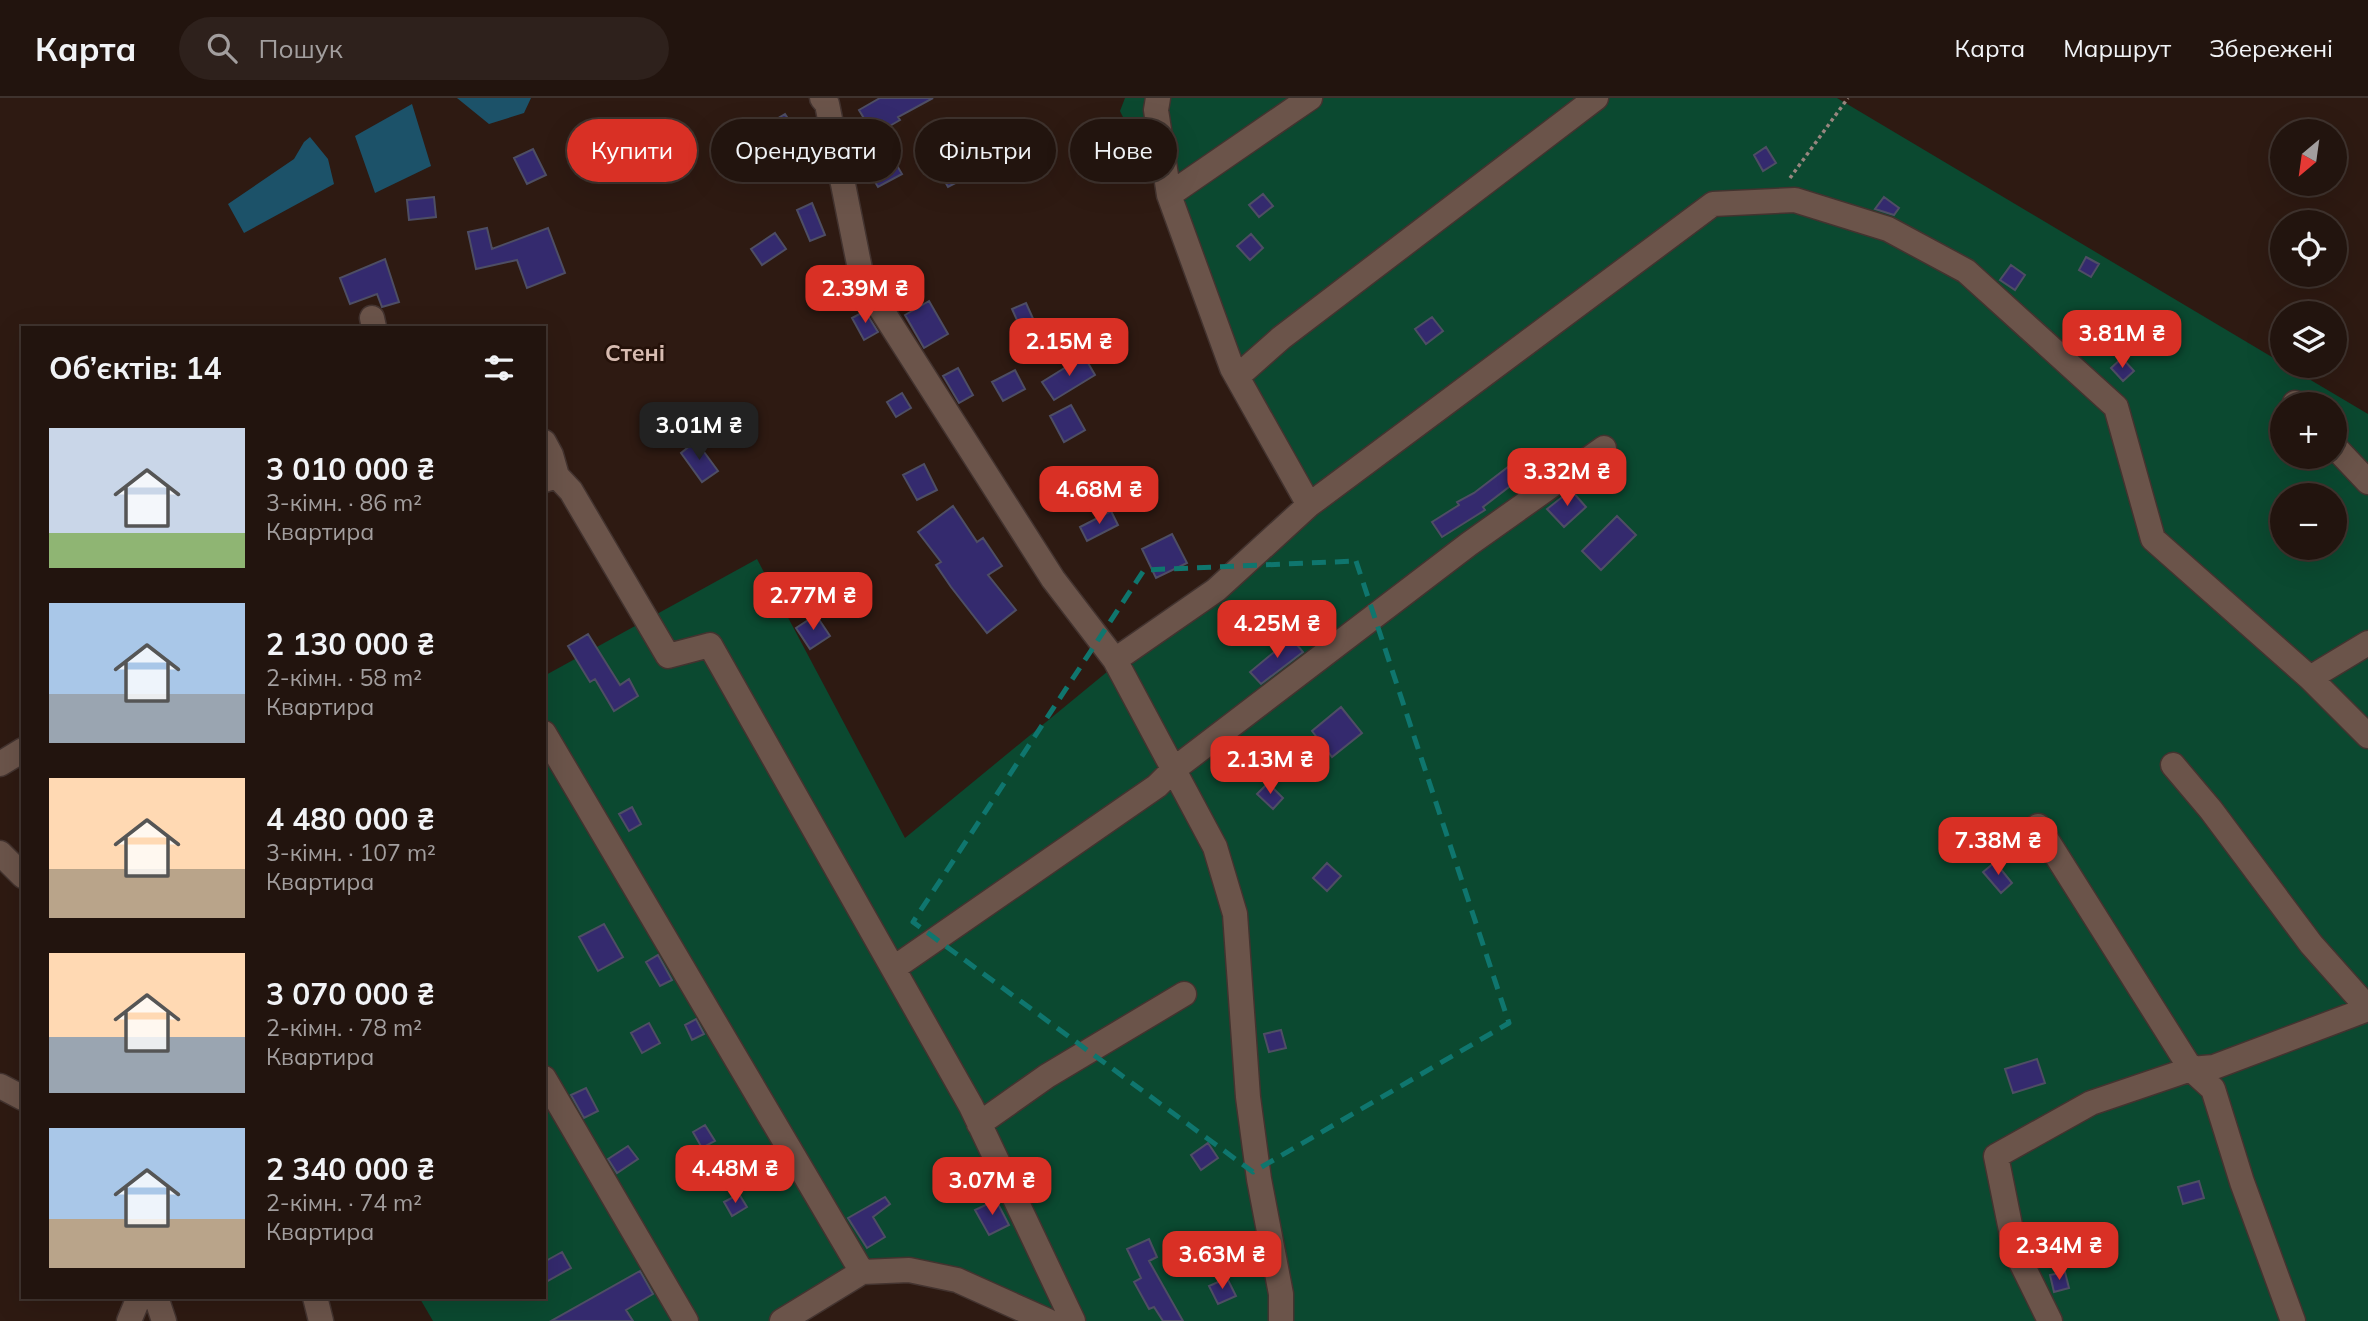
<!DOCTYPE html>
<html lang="uk">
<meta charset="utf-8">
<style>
:root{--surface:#22140e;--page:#2e211c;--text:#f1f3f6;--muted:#a29e9e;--line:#3f332e;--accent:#d93025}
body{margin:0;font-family:Mulish,sans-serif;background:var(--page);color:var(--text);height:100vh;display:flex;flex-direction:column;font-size:26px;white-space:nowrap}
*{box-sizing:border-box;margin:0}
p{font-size:23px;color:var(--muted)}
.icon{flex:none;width:38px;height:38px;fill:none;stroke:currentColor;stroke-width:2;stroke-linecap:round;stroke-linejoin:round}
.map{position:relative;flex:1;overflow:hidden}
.drawer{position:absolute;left:21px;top:228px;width:525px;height:973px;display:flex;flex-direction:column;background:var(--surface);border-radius:0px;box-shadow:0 7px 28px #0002,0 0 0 2px var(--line)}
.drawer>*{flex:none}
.banner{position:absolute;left:567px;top:21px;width:665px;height:63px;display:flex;gap:14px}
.needle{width:46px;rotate:209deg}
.buttons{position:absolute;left:2270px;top:21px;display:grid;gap:14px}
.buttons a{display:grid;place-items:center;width:77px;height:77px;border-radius:50%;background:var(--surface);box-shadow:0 7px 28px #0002,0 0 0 2px var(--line);font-size:35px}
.price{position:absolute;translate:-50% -60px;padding:0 16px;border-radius:14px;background:var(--accent);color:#fff;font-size:23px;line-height:46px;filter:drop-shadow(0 2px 4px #0008)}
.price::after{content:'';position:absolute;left:50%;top:42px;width:21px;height:16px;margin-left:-10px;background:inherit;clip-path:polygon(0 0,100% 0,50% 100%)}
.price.active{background:#222;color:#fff}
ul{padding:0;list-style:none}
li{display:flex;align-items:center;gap:21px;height:175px;padding:0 28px}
li span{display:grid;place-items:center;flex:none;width:196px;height:140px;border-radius:0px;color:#555}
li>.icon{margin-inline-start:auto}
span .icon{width:84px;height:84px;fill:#fffc;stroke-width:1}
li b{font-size:30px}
h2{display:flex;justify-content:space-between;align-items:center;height:84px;padding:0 28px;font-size:30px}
.tag{padding:0 24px;border-radius:32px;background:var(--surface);box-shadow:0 7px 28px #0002,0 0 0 2px var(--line);font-size:24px;line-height:63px}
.tag.active{background:var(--accent);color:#fff}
header{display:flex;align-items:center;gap:42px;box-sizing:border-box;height:98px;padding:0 35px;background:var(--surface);border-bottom:2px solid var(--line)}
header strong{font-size:33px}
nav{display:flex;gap:38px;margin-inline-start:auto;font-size:24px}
.search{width:490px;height:63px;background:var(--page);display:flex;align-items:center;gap:18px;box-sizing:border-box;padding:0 24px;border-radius:38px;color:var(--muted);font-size:26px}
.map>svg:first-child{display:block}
</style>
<header>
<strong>Карта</strong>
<div class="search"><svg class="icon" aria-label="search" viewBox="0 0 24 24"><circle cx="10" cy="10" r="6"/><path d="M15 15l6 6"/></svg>Пошук</div>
<nav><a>Карта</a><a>Маршрут</a><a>Збережені</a></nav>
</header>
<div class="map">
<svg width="2368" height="1223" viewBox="0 0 2368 1223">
<rect width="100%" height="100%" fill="#2e1a12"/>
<path fill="#0b4930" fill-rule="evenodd" d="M1125 0H1837L2282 265V268H2287L2368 316V1223H1054L945 1169 852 1168 771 1223H433L419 1199H544V578L757 461 905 740 1305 411 1304 390 1120 13ZM2282 306H2334V359H2282ZM2282 397H2334V450H2282Z"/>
<path fill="#1c5269" d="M457 0H531L524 15 489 26Z
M412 6 431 68 375 95 355 38Z
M310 39 328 61 334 86 244 135 228 106 294 61 304 44Z"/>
<path fill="#342a6e" stroke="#4e4e64" stroke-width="2" d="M880 0H933L898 19 900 22 874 37 859 12Z
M785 16 802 42 780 56 763 29Z
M886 49 902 76 878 89 862 62Z
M1766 49 1776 65 1763 73 1754 57Z
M948 50 965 80 948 89 931 59Z
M533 51 546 77 527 86 514 60Z
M1263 96 1273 108 1259 119 1249 107Z
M434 99 436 119 409 122 407 102Z
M1884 99 1899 110 1894 117 1875 111Z
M812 105 825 137 810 143 797 112Z
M487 130 492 151 548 130 565 175 527 190 517 162 476 171 468 134Z
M775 135 786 151 762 167 751 151Z
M1251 136 1263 150 1250 162 1237 148Z
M2086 159 2099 166 2091 179 2079 172Z
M385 161 399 204 382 209 377 196 350 206 340 180Z
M2011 167 2025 177 2015 192 2000 182Z
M929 203 948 236 924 250 905 217Z
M1026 205 1035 225 1021 231 1012 211Z
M865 213 878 234 864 242 852 220Z
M1432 219 1443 233 1426 246 1415 231Z
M1084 258 1095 277 1054 302 1042 284Z
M2122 260 2134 273 2123 283 2111 270Z
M958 270 973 297 959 305 943 278Z
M1015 272 1025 291 1003 303 992 284Z
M902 295 911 310 896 319 887 304Z
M1071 307 1085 332 1064 344 1050 318Z
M696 343 718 373 702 384 681 355Z
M924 366 937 392 917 402 903 377Z
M1508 369 1518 382 1483 409 1485 412 1442 439 1432 424 1459 407 1457 404 1474 395Z
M1571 392 1586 409 1564 429 1547 411Z
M953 408 977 444 983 440 1002 468 988 477 1016 512 987 535 951 489 936 467 941 464 918 434Z
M1111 413 1118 427 1087 443 1080 429Z
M1617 418 1636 437 1601 472 1582 453Z
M1172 436 1187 465 1156 480 1142 451Z
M816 517 830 538 810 551 796 530Z
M588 536 620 587 629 581 638 598 614 613 595 581 590 584 568 548Z
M1289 537 1303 554 1261 586 1250 574 1279 550 1276 548Z
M1341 609 1362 635 1332 659 1312 633Z
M1268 685 1283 700 1273 711 1257 696Z
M632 709 641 726 629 733 619 716Z
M1995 764 2012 785 2001 795 1983 774Z
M1327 765 1341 778 1327 793 1313 780Z
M604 826 623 859 598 873 579 839Z
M658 857 672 882 660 888 646 864Z
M696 921 704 936 692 942 685 927Z
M649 925 660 945 642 955 631 935Z
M1281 932 1286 950 1269 954 1264 936Z
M2037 961 2045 985 2013 995 2005 971Z
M586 990 598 1013 584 1020 571 997Z
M705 1027 715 1043 702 1050 693 1034Z
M1208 1045 1218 1060 1201 1072 1191 1057Z
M628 1048 638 1061 617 1075 608 1061Z
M2199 1083 2204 1100 2183 1106 2178 1089Z
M739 1096 747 1109 732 1118 724 1104Z
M885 1099 890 1106 873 1119 885 1139 867 1150 848 1120Z
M996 1102 1009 1127 989 1137 975 1112Z
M1149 1141 1157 1159 1149 1163 1183 1223H1163L1154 1209 1149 1211 1134 1184 1141 1180 1127 1151Z
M562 1154 571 1170 544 1185V1164Z
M640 1173 653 1196 626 1212 633 1223H551Z
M2065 1174 2069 1190 2054 1194 2050 1177Z
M1227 1180 1236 1198 1218 1206 1209 1188Z"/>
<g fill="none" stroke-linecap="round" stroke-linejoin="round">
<g stroke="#43332f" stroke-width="27">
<path id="minor" d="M822 0 827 6 862 181 1053 481 1115 562 1215 749 1235 816 1248 999 1259 1081 1281 1196V1223
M1158 0 1156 12 1169 97 1232 270 1309 407
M1169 97 1310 0
M372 220 374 229
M1237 279 1281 240 1596 0
M2295 305 2296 306
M544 344 551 357 557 378
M2334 348 2368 384
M544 382 557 378 571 393 668 558 710 547 971 1008 1073 1223
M1115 562 1216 492 1309 407 1713 106 1795 102 1888 131 1966 173 2116 309 2153 441 2310 580 2368 638
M2310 580 2368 545
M544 635 862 1174
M0 666 23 652
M2173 667 2211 712 2311 846 2367 909
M2038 728 2191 971 2091 1005 1996 1058 2015 1152 2050 1223
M0 755 23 778
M894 870 1157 688 1173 672 1469 446 1604 350
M2191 971 2213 991 2242 1084 2293 1223
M2191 971 2214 969 2368 911
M544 980 686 1223
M0 988 23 1000
M979 1026 1047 978 1184 896
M156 1199 164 1223
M315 1199 321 1223
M129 1223 139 1199
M782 1223 862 1174 909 1172 957 1182 1048 1223"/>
</g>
<path stroke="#97867f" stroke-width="3.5" stroke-dasharray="3.5 3.5" stroke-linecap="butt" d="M1790 80 1848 0"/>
<use href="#minor" stroke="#6b544a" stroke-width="24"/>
</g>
<path fill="none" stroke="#0f766e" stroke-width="5" stroke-dasharray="14 9" stroke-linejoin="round" d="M1356 463 1509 925 1253 1074 913 824 1144 472Z"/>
<g text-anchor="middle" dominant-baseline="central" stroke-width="5" stroke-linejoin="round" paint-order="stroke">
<g font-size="23" font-weight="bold" fill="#d8bcb1" stroke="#241109">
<text x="635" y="254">Стені</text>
</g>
</g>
</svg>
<div class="buttons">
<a><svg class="needle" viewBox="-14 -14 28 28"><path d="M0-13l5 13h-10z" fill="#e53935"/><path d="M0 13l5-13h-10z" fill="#a29e9e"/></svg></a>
<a><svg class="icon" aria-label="locate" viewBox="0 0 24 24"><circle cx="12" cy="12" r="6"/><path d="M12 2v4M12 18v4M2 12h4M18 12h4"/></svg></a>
<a><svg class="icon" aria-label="layers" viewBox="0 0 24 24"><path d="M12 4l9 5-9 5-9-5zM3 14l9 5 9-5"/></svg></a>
<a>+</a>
<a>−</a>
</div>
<b class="price" style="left:865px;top:227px">2.39M ₴</b>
<b class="price" style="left:2122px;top:272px">3.81M ₴</b>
<b class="price" style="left:1069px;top:280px">2.15M ₴</b>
<b class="price active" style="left:699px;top:364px">3.01M ₴</b>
<b class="price" style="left:1567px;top:410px">3.32M ₴</b>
<b class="price" style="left:1099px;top:428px">4.68M ₴</b>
<b class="price" style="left:813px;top:534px">2.77M ₴</b>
<b class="price" style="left:1277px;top:562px">4.25M ₴</b>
<b class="price" style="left:1270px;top:698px">2.13M ₴</b>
<b class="price" style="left:1998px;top:779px">7.38M ₴</b>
<b class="price" style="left:735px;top:1107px">4.48M ₴</b>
<b class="price" style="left:992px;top:1119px">3.07M ₴</b>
<b class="price" style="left:2059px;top:1184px">2.34M ₴</b>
<b class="price" style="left:1222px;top:1193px">3.63M ₴</b>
<div class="banner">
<a class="tag active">Купити</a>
<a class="tag">Орендувати</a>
<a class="tag">Фільтри</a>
<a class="tag">Нове</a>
</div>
<section class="drawer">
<h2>Об’єктів: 14<svg class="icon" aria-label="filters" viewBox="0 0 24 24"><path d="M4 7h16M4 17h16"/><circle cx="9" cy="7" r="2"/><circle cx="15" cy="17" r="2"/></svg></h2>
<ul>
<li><span style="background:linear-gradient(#c9d6e8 75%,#8fb573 0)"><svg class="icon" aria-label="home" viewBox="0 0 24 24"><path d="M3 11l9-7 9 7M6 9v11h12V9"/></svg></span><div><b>3 010 000 ₴</b><p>3-кімн. · 86 m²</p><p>Квартира</p></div></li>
<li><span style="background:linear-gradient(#a9c7e8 65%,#9aa5b1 0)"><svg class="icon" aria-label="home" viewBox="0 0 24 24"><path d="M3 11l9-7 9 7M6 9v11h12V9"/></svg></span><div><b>2 130 000 ₴</b><p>2-кімн. · 58 m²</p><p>Квартира</p></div></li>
<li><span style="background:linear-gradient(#ffd9b3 65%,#b9a48a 0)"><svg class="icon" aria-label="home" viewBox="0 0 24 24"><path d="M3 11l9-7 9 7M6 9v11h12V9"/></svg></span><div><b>4 480 000 ₴</b><p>3-кімн. · 107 m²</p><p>Квартира</p></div></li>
<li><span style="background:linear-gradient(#ffd9b3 60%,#9aa5b1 0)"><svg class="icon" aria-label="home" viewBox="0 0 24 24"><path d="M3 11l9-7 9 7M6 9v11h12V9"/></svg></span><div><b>3 070 000 ₴</b><p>2-кімн. · 78 m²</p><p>Квартира</p></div></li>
<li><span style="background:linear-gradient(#a9c7e8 65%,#b9a48a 0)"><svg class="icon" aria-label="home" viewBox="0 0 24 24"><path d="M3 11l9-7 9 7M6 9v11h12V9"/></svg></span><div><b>2 340 000 ₴</b><p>2-кімн. · 74 m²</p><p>Квартира</p></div></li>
</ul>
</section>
</div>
